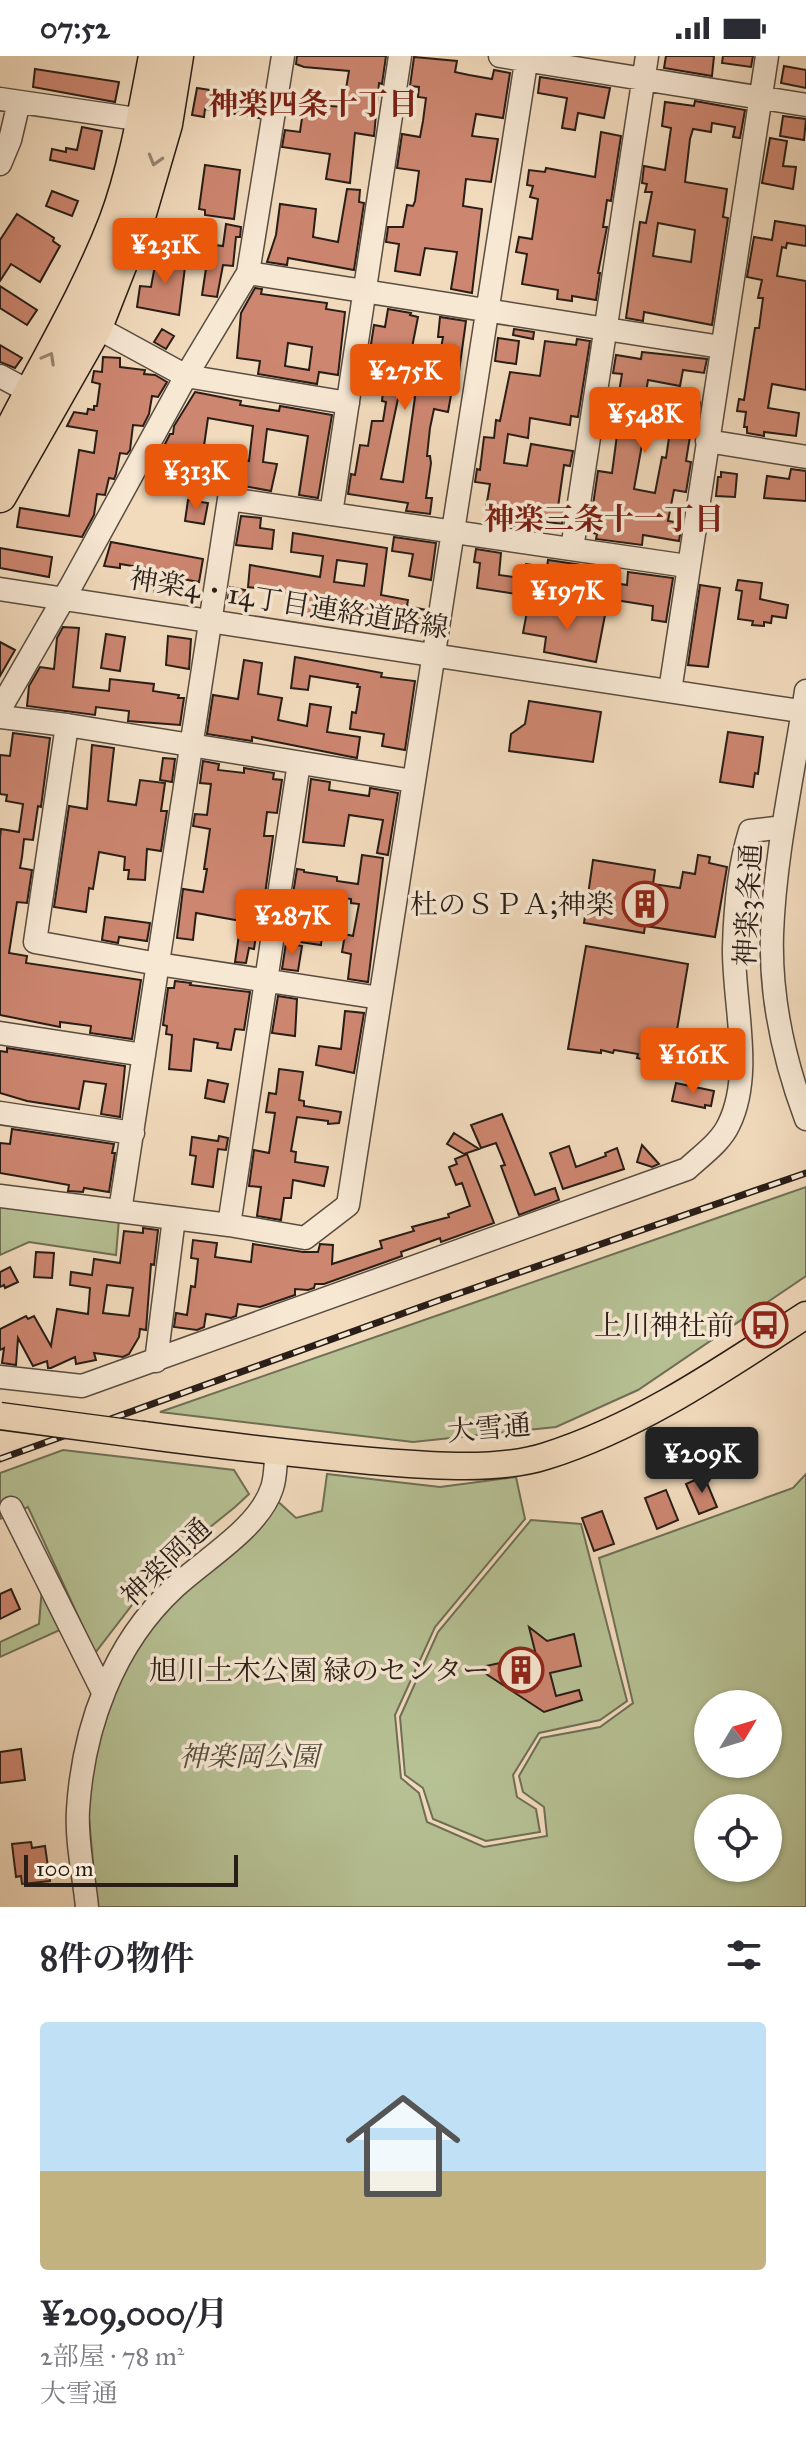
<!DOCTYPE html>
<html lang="ja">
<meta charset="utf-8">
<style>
:root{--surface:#fff;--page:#f2f2f3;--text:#2b2b33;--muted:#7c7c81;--line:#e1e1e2;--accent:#ea580c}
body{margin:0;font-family:"IM FELL Great Primer","Noto Serif JP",serif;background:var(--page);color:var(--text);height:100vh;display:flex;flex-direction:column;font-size:30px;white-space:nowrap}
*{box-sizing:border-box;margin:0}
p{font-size:26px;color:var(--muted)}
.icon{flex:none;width:44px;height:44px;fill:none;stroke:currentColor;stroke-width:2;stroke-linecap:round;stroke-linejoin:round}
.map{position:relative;height:1851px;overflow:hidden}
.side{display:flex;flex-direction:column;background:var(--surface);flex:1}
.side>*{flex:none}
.needle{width:52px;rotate:52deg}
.fabs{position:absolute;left:694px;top:1634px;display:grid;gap:16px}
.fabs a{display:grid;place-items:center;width:88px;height:88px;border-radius:50%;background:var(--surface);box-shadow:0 2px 6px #0004;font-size:40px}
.scale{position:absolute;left:24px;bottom:20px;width:214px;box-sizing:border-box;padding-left:8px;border:4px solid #281d17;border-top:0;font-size:22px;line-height:28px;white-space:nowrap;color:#281d17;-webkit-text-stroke:6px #f7e8d4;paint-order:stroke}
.price{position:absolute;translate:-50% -68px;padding:0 18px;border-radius:8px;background:var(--accent);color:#fff;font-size:26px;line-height:52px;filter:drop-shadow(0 2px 4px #0008)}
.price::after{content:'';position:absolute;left:50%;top:48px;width:24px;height:18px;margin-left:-12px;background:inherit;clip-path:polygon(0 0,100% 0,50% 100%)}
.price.current{background:#222;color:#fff}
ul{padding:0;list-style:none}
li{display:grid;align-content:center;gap:16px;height:424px;padding:0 40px}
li+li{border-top:2px solid var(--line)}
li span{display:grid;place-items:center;height:248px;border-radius:8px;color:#555}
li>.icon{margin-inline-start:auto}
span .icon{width:144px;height:144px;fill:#fffc;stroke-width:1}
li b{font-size:34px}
h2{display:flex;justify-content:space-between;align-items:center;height:96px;padding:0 40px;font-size:34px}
.status{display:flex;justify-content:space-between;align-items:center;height:56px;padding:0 40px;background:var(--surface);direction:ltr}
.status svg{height:22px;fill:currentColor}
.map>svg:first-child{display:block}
</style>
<div class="status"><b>07:52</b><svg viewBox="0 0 49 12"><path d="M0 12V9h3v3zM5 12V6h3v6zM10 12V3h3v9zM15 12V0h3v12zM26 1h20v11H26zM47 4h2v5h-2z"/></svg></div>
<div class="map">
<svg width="806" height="1851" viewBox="0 0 806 1851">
<rect width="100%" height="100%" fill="#f2dbbd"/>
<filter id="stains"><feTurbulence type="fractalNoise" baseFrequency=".0025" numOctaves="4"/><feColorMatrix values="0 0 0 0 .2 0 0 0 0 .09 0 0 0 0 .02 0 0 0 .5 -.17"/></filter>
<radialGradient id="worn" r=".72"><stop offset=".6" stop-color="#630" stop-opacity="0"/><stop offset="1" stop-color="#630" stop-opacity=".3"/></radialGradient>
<path fill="#b6c194" stroke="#6f6f56" stroke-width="2" fill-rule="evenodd" d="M806 1131V1220L638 1334 556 1371 413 1386 160 1356Z
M0 1144 119 1163 116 1199 29 1186 0 1199Z
M63 1394 234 1414 249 1438 235 1451 162 1510 95 1597 28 1451 0 1463V1417Z
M327 1418 440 1431 516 1421 525 1463 435 1571 395 1659 401 1722 419 1737 427 1766 484 1791 547 1780 544 1751 523 1736 519 1720 541 1682 600 1671 633 1647 599 1502 793 1432 806 1418V1851H97L88 1751 97 1684 121 1619 154 1564 274 1442 296 1462 322 1455ZM708 1648H768V1708H708ZM708 1752H768V1812H708Z
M531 1464 581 1468 627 1645 600 1664 539 1677 513 1719 517 1741 536 1753 540 1776 486 1785 433 1763 423 1732 405 1719 400 1661 438 1576Z
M42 1531 62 1573 0 1601V1586L39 1568Z"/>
<path fill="#cd8670" stroke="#281d17" stroke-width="2" fill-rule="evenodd" d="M297 0H386L382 28 379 27 374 80 355 77 350 127 326 123 330 98 282 91 285 74 300 76 304 48 343 51 349 15 304 11 296 8Z
M666 0H714L712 20 664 12Z
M723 0H753L751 11 722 7Z
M414 1 457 5 455 16 469 19 492 23 494 14 510 17 503 62 476 58 472 80 498 83 491 126 466 123 463 150 482 153 472 237 451 233 457 196 425 192 420 219 395 215 399 188 386 186 388 171H403L407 149 413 150 415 145 419 115 397 112 402 78 420 81 423 65 426 42 418 41 419 31 410 30Z
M784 10 806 14V32L781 27Z
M35 13 119 26 115 46 33 31Z
M540 21 610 32 604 62 578 57 575 74 562 72 567 42 538 37Z
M197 32 262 42 259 62 205 53 204 61 192 59Z
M695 45 745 54 740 82 733 81 735 71 712 67 711 76 693 73 690 83 685 126 727 133 723 161 728 162 712 269 644 256 643 265 626 262 640 166 646 167 652 136H645L647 128 642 127 644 110 665 114 671 72 662 70 665 46 694 50ZM658 167 695 174 691 206 653 200Z
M783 60 806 63 804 84 780 80Z
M82 71 102 75 94 113 50 104 52 93 66 96V92L77 94Z
M601 76 621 80 611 145 607 144 603 171H607L598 217H600L596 244 572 240V245L557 243 558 234 522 228 527 198 516 196 519 181 532 183 538 143 530 141 533 130 527 129 529 114 545 116 546 112 595 121Z
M770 82 787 85 783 110 796 111 793 133 762 127Z
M205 109 240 114 234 163 205 159V154L199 153Z
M347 133 360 134 359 146 364 147 354 214 288 202 287 209 267 206 276 179 280 148 316 153 313 181 338 186Z
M52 135 78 145 72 160 46 150Z
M17 158 54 182 53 185 60 190 40 226 11 208 0 225V184Z
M775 165 806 170V190L787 187 786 192 782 191 777 220 806 225V334L772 328 768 352 799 357 796 380 764 376V380L747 377V371H744L746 356 737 355 739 343 744 344 755 272H759L763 242H758L762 224 747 221 754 181 772 184Z
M226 168 241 171 240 181H236L233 210 223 209 217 241 202 239 207 206 191 204 194 186 223 190Z
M162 198 186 203 179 259 137 251 140 230 151 231 156 204 161 205Z
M0 230 37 254 27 269 0 252Z
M255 232 262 233 261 238 327 247 326 253 345 256 338 319 319 316 317 328 258 318 260 305 237 302 241 257ZM288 287 312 291 309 314 285 310Z
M388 253 411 257 410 259 418 261 407 317 436 321 443 281H438L440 261 466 265 458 323 454 322 448 356 434 353 430 372 427 400H430L431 407 426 442H432L430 458 406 455 408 447 348 438 351 418 355 419 360 389 368 390 372 365H383L386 346 382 345 383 336 364 333 374 269 385 271ZM399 338 415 341 403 426 381 423Z
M162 273 174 280 166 293 154 286Z
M514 273 534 276 533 283 513 279Z
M498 282 519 285 516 308 495 305Z
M577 283 590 285 578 361 571 360 570 369 530 362 528 382 508 378 504 407 527 410 531 388 573 395 570 410 564 409 558 451 564 452 562 468 535 464 534 472 504 468 505 459 492 457 493 453 486 452 490 428 475 426 477 413 480 414 484 381 494 382 496 364 500 365 510 316 540 320 545 285 576 289Z
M0 289 22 302 15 312 0 306Z
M642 296 707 303 704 317 683 314 680 330 648 324 642 360 647 361 634 433 655 437 662 401 666 402 675 341 700 346V348L696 369 692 368 686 405 691 406 686 436 674 434 668 465 682 467 679 485 643 479 642 489 596 483 597 478 589 476 598 415 612 417 617 379H620L624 351H621L622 342H618L622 318 613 317 616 299 641 303Z
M103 301 120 302V311L145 314 144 318 155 319 167 326 158 341 152 340 149 358 143 370 133 369 130 394 127 398 120 397 116 418 114 423 109 422 105 439 97 438 94 459 82 481 17 471 20 452 69 460 79 394 94 397 97 375 67 370 74 356 87 358 88 353 94 354V350H97L100 328 92 326 94 315 102 316Z
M195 336 241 345 240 349 279 355 280 350 332 359 318 442 299 439 308 380 267 373 263 406 277 408 271 435 222 426 223 419 198 416 196 430 149 423 150 414 155 405 161 406 163 392 170 378H173L174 370ZM208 362 253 370 249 405 203 397Z
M791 413 806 415V445L764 442 767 420 789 423Z
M721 416 737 418 735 441 716 440 718 421H721Z
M188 444 208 447 204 468 185 465Z
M241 460 261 462 260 472 274 474 272 493 236 489Z
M293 477 387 492 381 539 408 544 407 550 427 554 423 576 407 573 408 567 384 563V560L357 556 358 547 334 544 333 549 322 547 319 563 298 559 300 544 288 542 289 538 283 535 248 531 250 509 320 521 323 500 291 496ZM337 504 367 508 364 530 334 526Z
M394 481 436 487 431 524 409 520 413 498 392 495Z
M111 486 203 503 199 526 177 522 174 539 154 536 158 514 120 508V512L104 510Z
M0 492 52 501 49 521 0 512Z
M476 493 501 497 499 519 521 522 526 508 547 511 548 504 589 510 588 517 579 516 578 527 540 522 537 541 477 532 480 507 474 506Z
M628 516 673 522 666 566 652 564 653 550 615 544 614 550 598 547 602 525 627 529Z
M738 524 762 527 760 543 788 549 786 562 772 560 771 567 764 566V570L752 569 753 565 738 563 742 535 736 534Z
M700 529 720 532 708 611 688 609Z
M230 531 245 534 243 549 227 547Z
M528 550 605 559 596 606 544 596 546 581 523 577Z
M63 571 79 572 73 631 109 635 110 623 154 628 153 635 179 639 178 642H184L180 669 128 665 129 655 96 651 95 659 27 650 29 630 40 611 54 613 57 582Z
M106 578 125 581 120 615 101 612Z
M168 580 191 583 189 613 166 609Z
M0 586 15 594 0 620Z
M295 601 382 617 381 621 415 625 405 694 382 690 384 678 350 673 352 656 356 657 360 631H357L358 628 310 620 308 634 291 632Z
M244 604 262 607 258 638 282 642 278 664 307 670 310 648 331 651 327 676 360 681 357 702 252 681V685L207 678 213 639 238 643Z
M529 645 601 656 593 706 509 695 511 678 525 668Z
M728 676 763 681 758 718 755 717 753 731 720 726Z
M13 677 50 682 41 751 38 750 33 784 24 783 22 801 20 812 32 814 27 847 17 846 9 897 27 900 26 907 141 924 132 983 90 977 91 970 60 966V971L0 959V782L1 773 19 776 23 748 6 745 7 739 0 738V699L10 700Z
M92 689 114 692 108 745 136 749 140 724 165 727 161 755H167L161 795 147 793 145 824 128 823 129 814H124L125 801 99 796 93 833 89 832 86 856 54 851 69 750 87 753Z
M163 702 175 703 172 726 160 724Z
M203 705 219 708 218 714 244 717V712L274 717 273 723 282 724 277 757 267 756 264 780H273L271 795 262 860 259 859 254 893 249 892 246 907 235 906 241 865 196 857 193 884 177 882 183 833 203 836 207 813H204L210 773 193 770 195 758 207 759 211 728 200 727Z
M311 723 330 726 329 734 369 740 370 732 398 737 388 799 377 797 383 764 349 759 344 790 303 786Z
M362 799 383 802 368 926 348 923 351 898 342 896 345 878 353 880 359 848 351 847V843L297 835 296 844H292L297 813 304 814V816L337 821V825L358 828Z
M698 799 710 801 709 807 727 811 715 881 645 870 644 877 584 867 593 804 655 814 653 828 680 832 683 816 695 818Z
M105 861 150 867 147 885 119 881 118 887 102 884Z
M301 866 323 868 321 889 299 886Z
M286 887 302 890 298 915 282 913Z
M586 890 688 908 671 1010 637 1002 638 998 614 994 613 997 601 994V997L568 993Z
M175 925 191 927 190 929 250 936 244 974 235 973 231 994 217 992 218 987 194 983 191 1015 169 1013 172 979 166 978 167 970 163 969 168 932H174Z
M278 940 297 943 295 980 272 977Z
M345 955 364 957 354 1017 316 1009 319 990 341 993Z
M7 992 125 1010 120 1061 101 1058 106 1028 84 1025 79 1053 27 1045 0 1037V995L7 996Z
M704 992 719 994 717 1009 702 1007Z
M279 1013 303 1016 299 1044 304 1045V1050L341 1056 339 1067 328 1068V1065L297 1061 291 1095 296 1096 295 1106 328 1111 324 1130 293 1124 291 1142H284L281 1164 257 1160 261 1131 249 1130 254 1094 269 1097 275 1057 266 1056 269 1037 276 1038Z
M208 1024 228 1028 224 1046 205 1042Z
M676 1027 714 1035 711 1050 705 1049V1052L672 1045Z
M502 1058 535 1139 555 1132 559 1144 519 1159 501 1110 505 1109 496 1087 481 1092 471 1069Z
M12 1073 114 1088 112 1097H115L109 1136 84 1132 83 1136 68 1135 69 1129 0 1117V1087L10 1088Z
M454 1077 479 1093 464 1098 447 1088Z
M219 1080 228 1082 226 1094 218 1093 213 1131 192 1128 196 1100 190 1099 192 1081 218 1085Z
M642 1089 659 1108 652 1111 637 1106Z
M569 1090 576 1111 606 1100 605 1097 617 1092 624 1113 563 1133 550 1097Z
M467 1098 494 1167 441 1186 440 1182 401 1196 402 1200 324 1228H315L314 1232 308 1234 295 1233V1239L260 1251 238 1248 236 1260 231 1262 206 1258 204 1271 197 1274 174 1271 176 1257 187 1259 191 1230 195 1231 198 1203 191 1202 193 1184 217 1187 215 1201 251 1206 253 1188 303 1196H318L320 1188 333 1189 332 1208 382 1192 380 1185 414 1175 412 1171 449 1161 448 1158 470 1150 462 1127 456 1129 449 1111 457 1108 455 1103Z
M143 1172 158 1174 154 1209 151 1208 146 1274 140 1273 139 1281 129 1298 123 1301 94 1297 96 1304 76 1308 75 1301 51 1312H48L47 1305 33 1310 18 1282 16 1309 2 1307 4 1292 0 1294V1273L26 1260 28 1263 34 1260 51 1290 57 1253 88 1258 90 1232 70 1229 71 1216 92 1219 94 1203 120 1207 124 1175 143 1177ZM107 1229 133 1232 129 1260 103 1257Z
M36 1196 54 1197 52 1222 34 1221Z
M10 1211 18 1226 5 1232 4 1229 0 1231V1216Z
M704 1420 717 1451 699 1458 686 1428Z
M666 1434 678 1464 657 1473 645 1442Z
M602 1455 614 1488 594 1495 582 1462Z
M11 1533 20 1553 0 1563V1538Z
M529 1571 547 1585 574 1578 581 1610 550 1617 556 1640 579 1634 582 1644 544 1656 477 1612 536 1599Z
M21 1693 25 1724 0 1727V1696Z
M31 1786 32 1792 45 1790 50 1825 22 1828 21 1820 16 1821 12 1788Z"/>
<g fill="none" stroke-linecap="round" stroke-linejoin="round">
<g stroke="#5a4c40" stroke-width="25">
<path id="minor" d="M500 0 806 49
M0 43 157 66
M0 108 10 84 19 46
M248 217 721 291
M85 265 186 320 348 347
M0 320 43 343
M707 385 806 401
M331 458 400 0
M572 493 647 0
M0 533 806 656
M670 635 767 0
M806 635C794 716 775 796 772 878 770 941 784 1004 806 1063
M0 653 72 528 186 320 248 217 283 0
M0 661 67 669 413 725
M67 669 35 886 158 908 380 942
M0 977 144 999
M0 1057 133 1077
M0 1140 229 1169 305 1182 348 1149 527 0
M120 1155 229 443 687 510
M229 1169 299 707
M156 1305 174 1162
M0 1321 82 1330 687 1113C702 1099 721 1086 729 1068 754 1017 733 946 734 891 735 853 739 810 750 775L783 771
M11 1452 103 1636
M87 1851C84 1820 76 1785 78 1754 83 1672 113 1588 175 1531 205 1503 259 1472 272 1432 276 1421 275 1407 277 1395"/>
</g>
<g stroke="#281d17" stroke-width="29">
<path id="major" d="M143 1379C219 1389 295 1398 371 1405 423 1409 497 1416 546 1400 641 1370 723 1313 806 1259"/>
</g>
<g stroke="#281d17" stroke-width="35">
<path id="highway" d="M0 396C38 319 84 246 115 166 134 116 145 53 155 0
M0 440 96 271 138 164 166 68 177 0"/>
</g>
<use href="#minor" stroke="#f7e8d4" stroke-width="22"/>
<use href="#major" stroke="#f2dbbd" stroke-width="26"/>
<use href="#highway" stroke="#f2dbbd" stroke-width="32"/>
<g stroke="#281d17" stroke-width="7">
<path id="rail" d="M0 1403 440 1244 806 1117"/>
</g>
<use href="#rail" stroke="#f7e8d4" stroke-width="4" stroke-dasharray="12" stroke-linecap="butt"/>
<g stroke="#281d17" stroke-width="29" stroke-linecap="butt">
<path id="major-bridge" d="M0 1360 143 1379"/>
</g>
<use href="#major-bridge" stroke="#f2dbbd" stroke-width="26"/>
</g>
<defs><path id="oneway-chevron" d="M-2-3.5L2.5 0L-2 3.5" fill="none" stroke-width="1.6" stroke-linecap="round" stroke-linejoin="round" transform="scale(2)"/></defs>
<g stroke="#978672">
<use href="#oneway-chevron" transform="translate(155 104) rotate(106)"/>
<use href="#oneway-chevron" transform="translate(49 302) rotate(-61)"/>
</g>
<defs>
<g id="building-ring" transform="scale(2.3)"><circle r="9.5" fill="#f7e8d4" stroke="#8f2418" stroke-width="1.5"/><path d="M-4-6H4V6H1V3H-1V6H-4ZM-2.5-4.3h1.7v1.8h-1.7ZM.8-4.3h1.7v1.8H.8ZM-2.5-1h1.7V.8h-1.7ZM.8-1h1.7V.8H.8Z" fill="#8f2418"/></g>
<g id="bus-ring" transform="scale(2.3)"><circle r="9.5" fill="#f7e8d4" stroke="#8f2418" stroke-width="1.5"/><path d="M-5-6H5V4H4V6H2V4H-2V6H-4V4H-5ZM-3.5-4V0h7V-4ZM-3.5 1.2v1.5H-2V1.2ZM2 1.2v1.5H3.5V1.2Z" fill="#8f2418"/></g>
</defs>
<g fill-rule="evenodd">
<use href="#building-ring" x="645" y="848"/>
<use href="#bus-ring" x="765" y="1269"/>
<use href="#building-ring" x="521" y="1614"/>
</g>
<g text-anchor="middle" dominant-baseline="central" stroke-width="7" stroke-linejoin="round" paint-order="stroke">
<g font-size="28" fill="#281d17" stroke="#f7e8d4">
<text transform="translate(289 547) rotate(9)">神楽4・14丁目連絡道路線</text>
<text transform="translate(748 849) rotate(-87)">神楽3条通</text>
<text transform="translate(489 1372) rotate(-5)">大雪通</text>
<text transform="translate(166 1506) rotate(-44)">神楽岡通</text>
</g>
<g font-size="28" fill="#281d17" stroke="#f7e8d4" text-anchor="end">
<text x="614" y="848">杜のＳＰＡ;神楽</text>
<text x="734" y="1269">上川神社前</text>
<text x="490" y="1614">旭川土木公園 緑のセンター</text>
</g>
<g font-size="28" font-style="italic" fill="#534e3c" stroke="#f7e8d4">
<text x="249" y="1700">神楽岡公園</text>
</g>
<g font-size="30" font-weight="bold" fill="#7a1f14" stroke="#f7e8d4">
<text x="313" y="48">神楽四条十丁目</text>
<text x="604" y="463">神楽三条十一丁目</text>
</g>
</g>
<rect width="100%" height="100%" filter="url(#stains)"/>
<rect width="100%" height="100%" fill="url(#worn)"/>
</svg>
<div class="fabs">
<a><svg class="needle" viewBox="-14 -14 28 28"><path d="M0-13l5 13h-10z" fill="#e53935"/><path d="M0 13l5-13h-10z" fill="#7c7c81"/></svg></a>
<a><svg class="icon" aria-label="locate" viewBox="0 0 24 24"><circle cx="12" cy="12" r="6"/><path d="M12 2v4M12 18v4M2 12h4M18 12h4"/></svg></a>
</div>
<div class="scale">100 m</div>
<b class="price" style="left:165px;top:230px">¥231K</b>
<b class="price" style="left:405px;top:356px">¥275K</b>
<b class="price" style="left:645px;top:399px">¥548K</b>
<b class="price" style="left:196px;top:456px">¥313K</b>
<b class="price" style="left:567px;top:576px">¥197K</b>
<b class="price" style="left:292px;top:901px">¥287K</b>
<b class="price" style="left:693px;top:1040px">¥161K</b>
<b class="price current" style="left:702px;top:1439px">¥209K</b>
</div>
<section class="side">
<h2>8件の物件<svg class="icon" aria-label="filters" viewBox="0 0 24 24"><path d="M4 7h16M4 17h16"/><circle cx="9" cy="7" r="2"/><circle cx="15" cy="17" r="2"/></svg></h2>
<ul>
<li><span style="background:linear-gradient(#bfe0f5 60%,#c2b280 0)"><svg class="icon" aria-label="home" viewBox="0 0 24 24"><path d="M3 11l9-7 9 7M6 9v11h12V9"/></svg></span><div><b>¥209,000/月</b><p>2部屋 · 78 m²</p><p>大雪通</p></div></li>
</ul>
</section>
